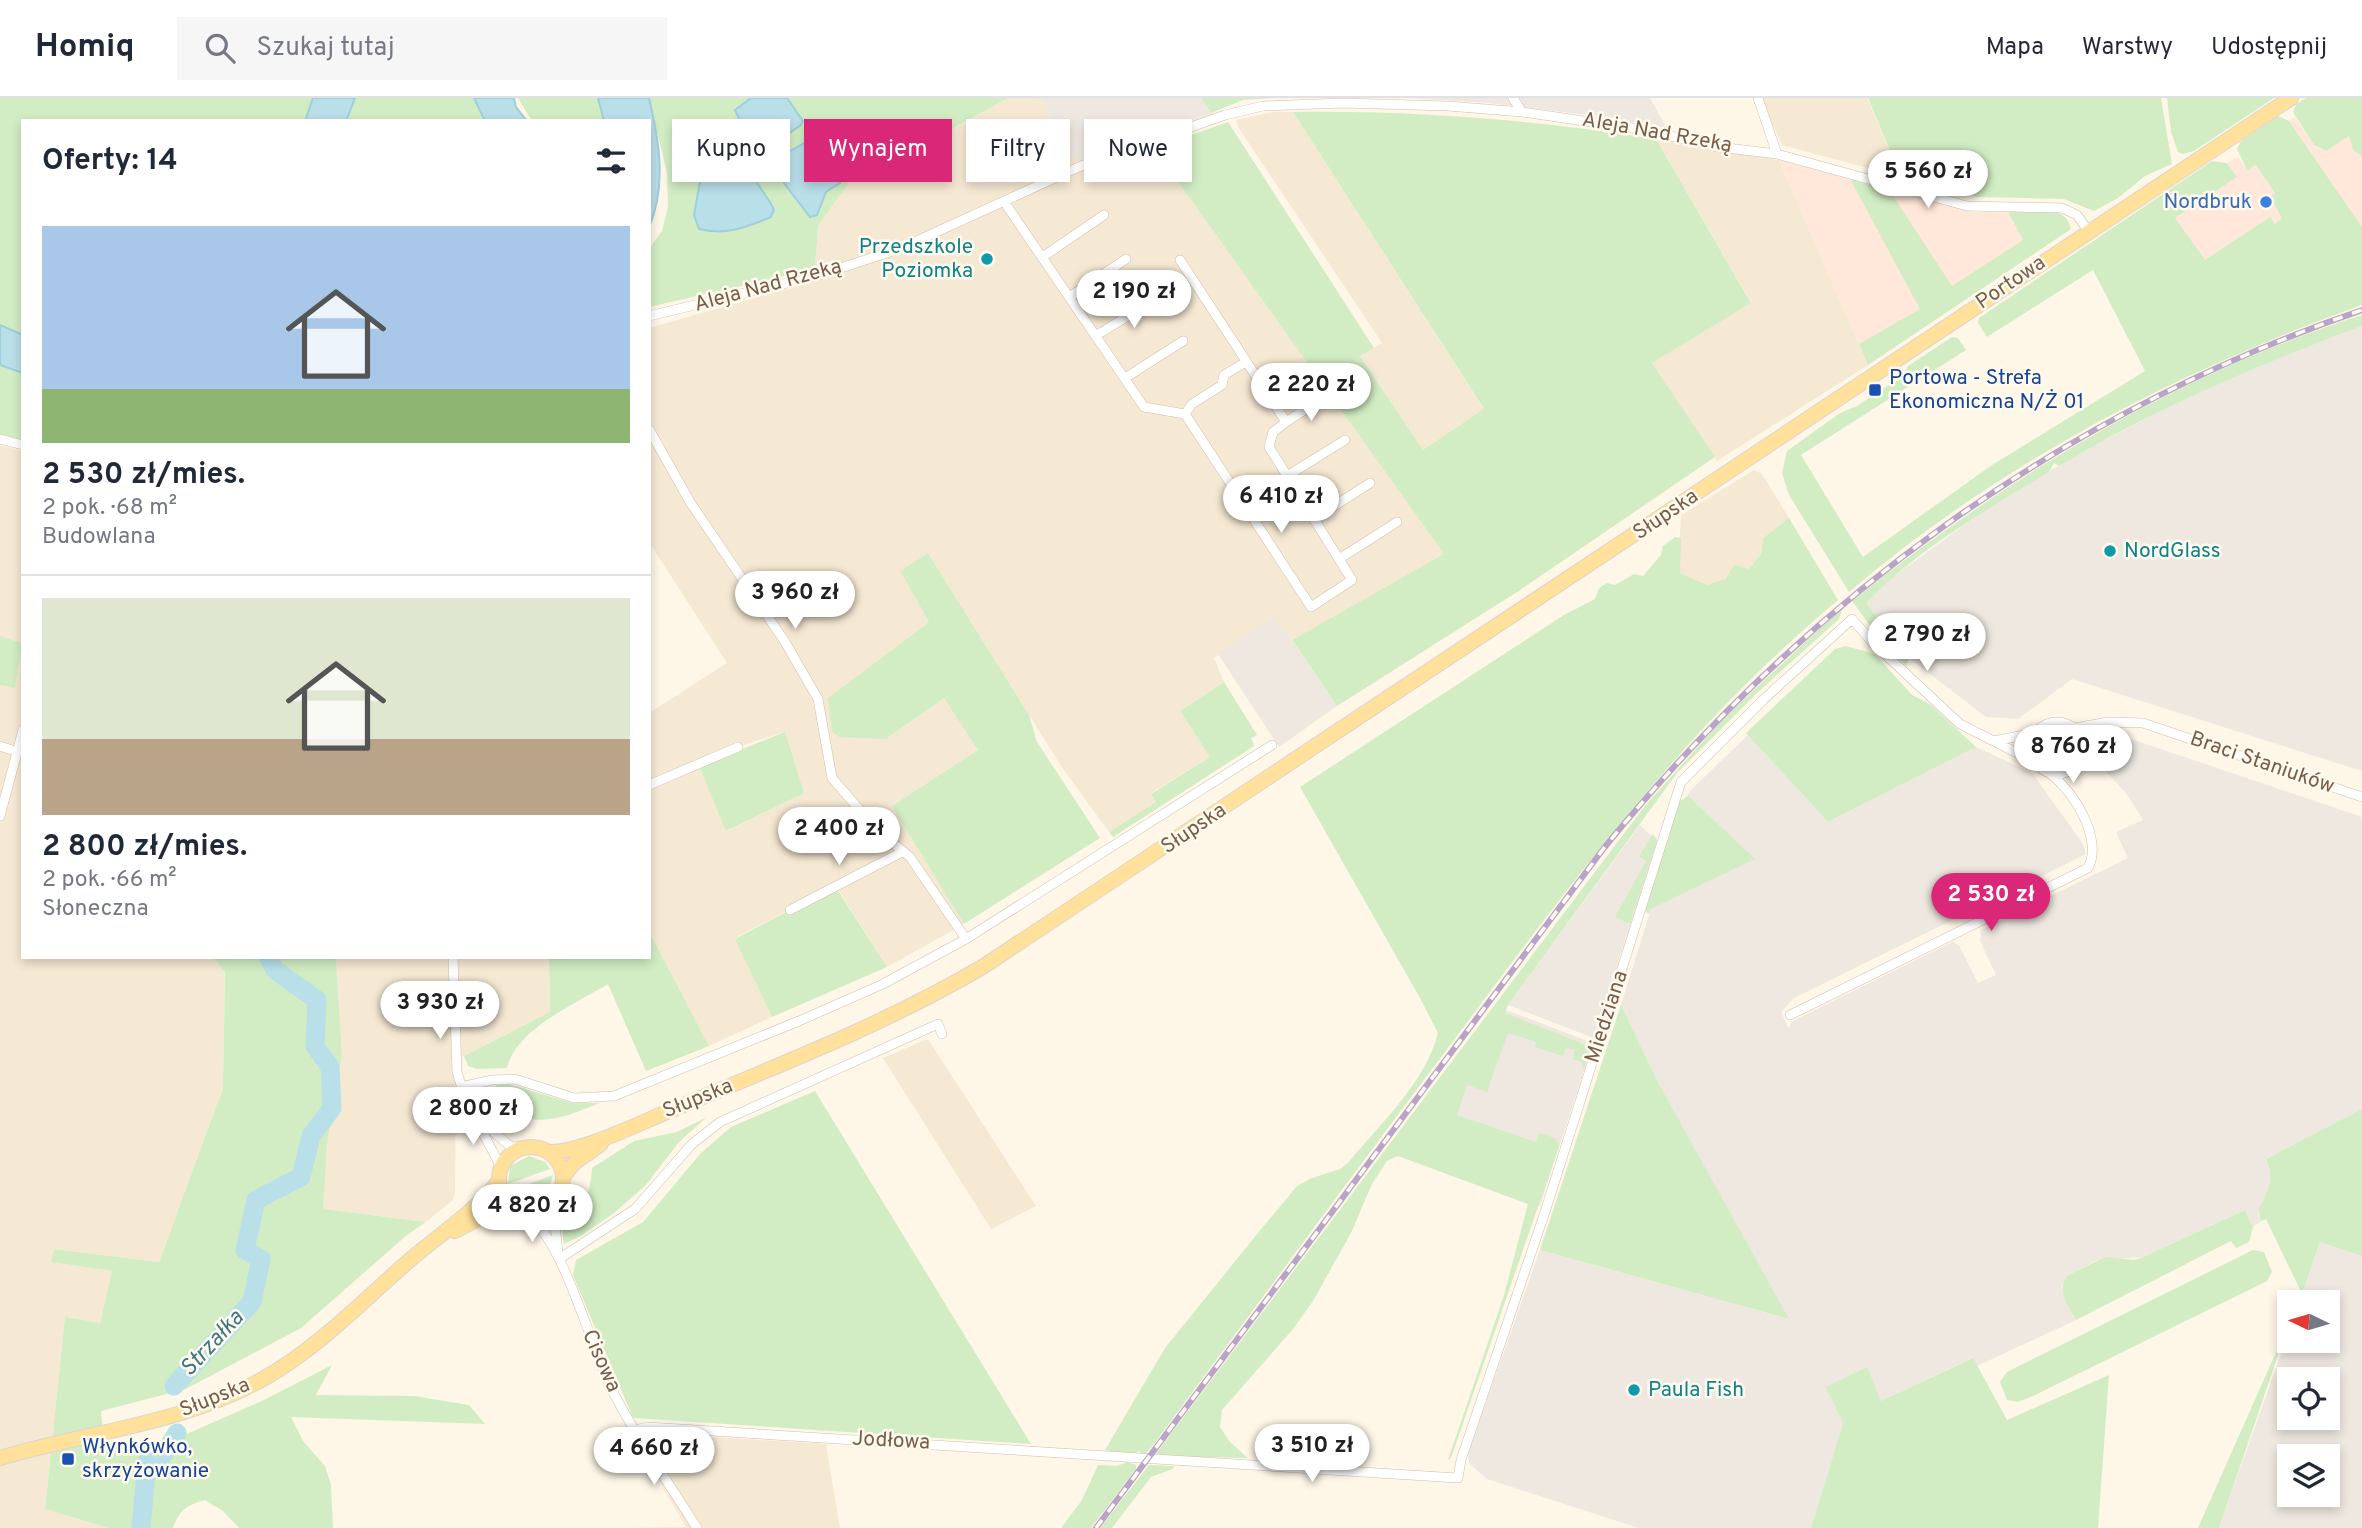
<!DOCTYPE html>
<html lang="pl">
<meta charset="utf-8">
<style>
:root{--surface:#fff;--page:#f6f6f7;--text:#1f2937;--muted:#747a83;--line:#e0e1e3;--accent:#db2777}
body{margin:0;font-family:Overpass,sans-serif;background:var(--page);color:var(--text);height:100vh;display:flex;flex-direction:column;font-size:26px;white-space:nowrap}
*{box-sizing:border-box;margin:0}
p{font-size:23px;color:var(--muted)}
.icon{flex:none;width:38px;height:38px;fill:none;stroke:currentColor;stroke-width:2;stroke-linecap:round;stroke-linejoin:round}
.map{position:relative;flex:1;overflow:hidden}
.drawer{position:absolute;left:21px;top:21px;width:630px;height:840px;display:flex;flex-direction:column;background:var(--surface);border-radius:0px;box-shadow:0 4px 10px #0003}
.drawer>*{flex:none}
.top-card{position:absolute;left:672px;top:21px;width:665px;height:63px;display:flex;gap:14px}
.needle{width:46px;rotate:275deg}
.tools{position:absolute;left:2277px;top:1192px;display:grid;gap:14px}
.tools a{display:grid;place-items:center;width:63px;height:63px;border-radius:0px;background:var(--surface);box-shadow:0 4px 10px #0003;font-size:35px}
.price{position:absolute;translate:-50% -60px;padding:0 16px;border-radius:24px;background:#fff;color:#222;font-size:23px;line-height:46px;filter:drop-shadow(0 2px 4px #0008)}
.price::after{content:'';position:absolute;left:50%;top:42px;width:21px;height:16px;margin-left:-10px;background:inherit;clip-path:polygon(0 0,100% 0,50% 100%)}
.price.on{background:var(--accent);color:#fff}
ul{padding:0;list-style:none}
li{display:grid;align-content:center;gap:14px;height:371px;padding:0 21px}
li+li{border-top:2px solid var(--line)}
li span{display:grid;place-items:center;height:217px;border-radius:0px;color:#555}
li>.icon{margin-inline-start:auto}
span .icon{width:126px;height:126px;fill:#fffc;stroke-width:1}
li b{font-size:30px}
h2{display:flex;justify-content:space-between;align-items:center;height:84px;padding:0 21px;font-size:30px}
.chip{padding:0 24px;border-radius:0px;background:var(--surface);box-shadow:0 4px 10px #0003;font-size:24px;line-height:63px}
.chip.on{background:var(--accent);color:#fff}
header{display:flex;align-items:center;gap:42px;box-sizing:border-box;height:98px;padding:0 35px;background:var(--surface);border-bottom:2px solid var(--line)}
header strong{font-size:33px}
nav{display:flex;gap:38px;margin-inline-start:auto;font-size:24px}
.search{width:490px;height:63px;background:var(--page);display:flex;align-items:center;gap:18px;box-sizing:border-box;padding:0 24px;border-radius:0px;color:var(--muted);font-size:26px}
.map>svg:first-child{display:block}
</style>
<header>
<strong>Homiq</strong>
<div class="search"><svg class="icon" aria-label="search" viewBox="0 0 24 24"><circle cx="10" cy="10" r="6"/><path d="M15 15l6 6"/></svg>Szukaj tutaj</div>
<nav><a>Mapa</a><a>Warstwy</a><a>Udostępnij</a></nav>
</header>
<div class="map">
<svg width="2362" height="1430" viewBox="0 0 2362 1430">
<rect width="100%" height="100%" fill="#fef6e7"/>
<path fill="#f6e9d4" fill-rule="evenodd" d="M1008 0H1039L1077 63 1211 15 1223 18 1149 43 1445 457 1292 542 1275 519 1214 560 1224 584 1180 613 1210 659 1151 695 1157 704 1109 734 1061 668 928 455 900 473 929 524 828 600 886 641 944 600 979 652 893 708 964 826 887 869 836 788 735 840 772 919 709 948 649 833V615L727 565 649 444V230L814 183 818 128 857 73 926 38 946 34ZM784 634 803 695 727 733 699 668 738 649Z
M1761 0H1867L1901 79 1782 47Z
M1273 14H1293L1574 452 1517 494 1360 258 1382 245 1238 29 1236 22Z
M1656 41 1779 62 1868 267 1717 363 1652 265 1751 204Z
M0 347 23 353V859H212L225 874 223 990 159 1164 54 1151 52 1164 112 1173 100 1226 65 1220 45 1411 108 1430H0V587L15 590 22 545 0 538Z
M1754 372 1762 376 1789 420 1763 440 1761 456 1749 471 1731 475 1718 486 1707 487 1687 481 1680 475 1678 468 1681 417Z
M336 859H549L550 914 456 962 455 1096 453 1102 426 1124 322 1111 327 1046 342 957Z
M928 941 1036 1108 991 1131 883 960Z
M714 1339 826 1346 840 1430H627L686 1429 660 1385Z"/>
<path fill="#ffe7da" d="M2295 19 2314 47 2322 52 2326 53 2349 38 2353 52H2358L2362 58V129L2289 23Z
M2238 59 2247 72 2256 66 2293 121 2207 177 2171 123 2237 79 2227 65Z
M1779 62 1850 81 1921 211 1859 246Z
M1890 93 1975 114H2008L2023 142 1952 189Z"/>
<path fill="#eee8e0" fill-rule="evenodd" d="M1039 0H1201L1211 15 1077 63Z
M1410 0H1650L1667 31 1613 20 1489 5Z
M2362 228V673L2072 581 2018 621 1986 619 1909 560 1865 504 1893 479 1983 413 2073 359 2181 302 2274 261Z
M1275 518 1337 608 1279 649 1218 556Z
M1748 637 1828 724 1976 649 2032 675 2083 746 2086 756 1794 900 1781 914 1789 931 1791 924 1952 844 1959 847 1978 885 1996 877 1980 843 1981 832 2128 760 2116 734 2143 722 2126 695 2095 662 2125 639 2362 719V1011L2266 1061 2272 1078 2271 1089 2262 1103 2258 1117 2261 1123 2253 1129 2245 1112 2143 1159 2097 1162 2068 1177 2062 1189 2076 1222 1977 1268 1972 1260 1881 1303 1827 1290 1843 1325 1811 1430H1639L1487 1381 1469 1365 1468 1355 1540 1152 1788 1221 1659 986 1621 907 1651 811 1754 761 1683 703 1692 691Z
M1640 727 1657 743 1594 940 1508 907Z
M1506 912 1593 945 1540 1108 1413 1041 1484 953Z
M2320 1144 2362 1158V1430H2219L2289 1233V1242H2328V1204H2299ZM2289 1281H2328V1320H2289ZM2289 1358H2328V1396H2289Z"/>
<path fill="#d2edc4" d="M0 0H313L305 23H23V237L0 227Z
M355 0H474L485 23H346Z
M518 0H598L604 23H532Z
M649 0H1008L946 34 926 38 857 73 818 128 815 171 649 209V151L662 133 668 109 667 75Z
M1201 0H1272L1243 2 1211 15Z
M1868 0H2161L2172 66 2145 78 2118 100 2094 113 2064 101 1977 99 1901 79Z
M2167 0H2274L2194 53 2183 56 2178 54 2171 34Z
M2306 0H2362V58L2353 52 2349 38 2326 53 2314 47 2293 14 2296 6Z
M1293 14C1416 12 1535 22 1656 41L1751 205 1652 265 1715 359 1517 494 1337 608 1292 542 1444 456 1154 50 1228 24 1374 250 1360 258 1423 352 1484 311Z
M2278 18 2289 23 2362 129V207C2177 273 1999 366 1849 494L1789 397 1782 375 1787 353 1840 315 1857 308 1901 279 1908 268 1952 239 1958 240 1966 252 1801 357 1863 459 1992 367 2145 273 2093 172 1987 239 1978 225 1979 220 2212 63 2227 65 2237 79 2175 120 2205 162 2270 119 2275 126 2282 120 2270 99 2275 95 2256 67 2247 72 2237 51 2241 43Z
M1850 81 1890 93 1952 188 2023 142 2008 114C2029 113 2066 104 2071 131L1868 267 1859 246 1920 211Z
M2362 217V228C2258 267 2155 310 2059 368L2054 365 2049 374C1986 412 1918 451 1866 505L1909 560 1906 568 1882 544 1852 503C2003 382 2176 276 2362 217Z
M0 267 23 275V342L0 336Z
M1789 420 1838 502C1693 623 1581 771 1469 922 1362 1064 1257 1207 1151 1350L1144 1357 1138 1353 1135 1358 1105 1352 1165 1250 1262 1130 1297 1088 1312 1080 1340 1071 1348 1065C1379 1027 1426 984 1438 935L1420 900 1300 689 1564 517 1595 501 1599 490 1607 485 1615 487 1634 476 1643 478 1661 457 1663 448 1675 439 1681 440 1680 475 1707 487 1725 481 1734 467 1749 471 1761 456 1763 440Z
M928 455 1029 617 1037 644 1100 740 964 826 892 708 978 652 944 600 886 641 839 639 832 634 828 600 929 524 900 473Z
M1843 509 1839 521 1756 596 1677 675 1508 907 1505 915 1591 949 1583 974 1582 964 1572 961 1575 952 1566 950 1563 958 1535 949 1536 944 1508 935 1487 994 1467 987 1457 1017 1536 1044 1539 1035 1555 1040 1559 1048 1451 1360 1448 1362 1504 1197 1528 1106 1398 1058 1387 1063 1372 1086 1351 1135 1313 1203 1293 1231 1222 1312 1220 1329 1230 1344 1248 1360 1154 1358 1644 709 1723 621Z
M0 538 22 545 15 590 0 587Z
M1846 548 1875 556 1912 597 1930 606 1976 649 1828 724 1746 635 1835 551Z
M1224 584 1257 637 1251 640 1254 648 1113 739 1109 734 1156 704 1151 696 1210 659 1180 613Z
M785 634 804 695 726 733 699 668Z
M1688 698 1755 761 1651 811 1649 816 1645 813 1679 704Z
M1653 736 1657 742 1630 826 1615 819 1646 763 1639 758Z
M835 788 887 869 772 919 735 841Z
M649 833 709 948 646 973 608 886C574 907 517 930 507 970L477 971 468 968 464 958 550 914 549 859H649Z
M212 859H336L342 957 327 1046 323 1111 426 1124 407 1137 301 1230 186 1291 101 1313 105 1352 164 1346 264 1302 332 1267 316 1297 414 1298 469 1307 485 1326 291 1319 303 1343 325 1368 331 1387 333 1430H239L223 1413 205 1402C187 1407 179 1412 173 1430H108L45 1411 65 1219 100 1225 112 1173 51 1164 54 1151 159 1164 223 990 225 874Z
M1621 907 1659 986 1789 1221 1540 1152Z
M509 986 572 1005H600C556 1023 537 1030 492 1008V1023L485 1013V999L497 987Z
M815 993 1031 1346 633 1320 573 1177 576 1162 643 1124 701 1055 731 1029Z
M2362 1011V1158L2320 1144 2299 1204H2298L2302 1196 2266 1121 2261 1123C2252 1101 2281 1096 2266 1061Z
M707 1019 679 1044 645 1088 614 1115 581 1138 564 1146 562 1133C584 1116 590 1096 592 1070L634 1043 677 1034Z
M529 1058 545 1064 550 1071 508 1086 510 1068Z
M553 1077 547 1096C536 1107 520 1106 510 1093Z
M2245 1112 2253 1129 2249 1144 2236 1150 2231 1143 2076 1222C2068 1209 2056 1191 2068 1177L2105 1159 2134 1162 2143 1159Z
M2253 1152 2264 1154 2272 1174 2267 1183 2031 1299 2017 1304 2007 1302 2000 1284 2007 1274Z
M2289 1225 2219 1430H2198Z
M1973 1260 2007 1322 2109 1277 2098 1430H1811L1843 1325 1826 1289 1867 1269 1881 1303Z
M1127 1364 1136 1367V1371L1091 1430H1061L1082 1402 1098 1367 1117 1368Z
M1149 1367 1174 1368 1173 1371 1151 1379 1112 1430H1100Z"/>
<path fill="#b9dfe9" stroke="#9fcedc" stroke-width="2" d="M313 0H355L346 23H305Z
M474 0H514L516 9 527 23H485Z
M598 0H649C659 42 667 88 649 129V23H604Z
M751 0H787L803 23 801 27 760 55 754 53 735 12Z
M705 28C733 41 752 79 770 104L774 112 771 119C746 129 726 138 699 131L694 117 703 67 700 34Z
M810 42 816 45 840 85 826 94 817 117 810 119 771 68 776 61Z
M0 227 23 237V275L0 267Z"/>
<g fill="none" stroke-linecap="round" stroke-linejoin="round">
<path stroke="#b9dfe9" stroke-width="19" d="M174 1288 252 1204 261 1161 245 1152 256 1102 301 1079 311 1038 332 1010 330 969 315 948 317 902 275 872 268 859
M141 1430 147 1363 162 1359 177 1335"/>
<g stroke="#d1beab" stroke-width="10">
<path id="street" d="M1513 0 1522 14
M1758 0 1777 56
M1005 105 1144 309 1185 316 1311 509 1352 482 1269 349 1273 334 1286 324 1180 162
M1044 158 1104 117
M1071 198 1126 161
M649 218 816 178 899 151 1081 68 1225 17 1263 8 1344 5 1448 8 1522 14 1639 31 1719 49 1777 56 1967 108 2062 110 2077 117 2089 134
M1097 237 1154 202
M1125 280 1183 243
M1185 316 1192 306 1222 287 1224 277 1246 264
M1286 324 1320 302
M649 331 690 404 785 544 818 601 832 680 879 734 910 759 966 841
M0 341 23 347
M1287 378 1345 342
M1314 421 1370 385
M1339 461 1397 424
M2031 650a26 26 0 1 1 52 0a26 26 0 1 1-52 0Z
M2075 630 2108 624 2143 625 2362 699
M1994 643 2035 635
M0 648 15 653
M2084 650 2097 636 2117 626
M649 687 738 649
M0 718 23 632
M790 812 902 754
M453 859 457 974 466 1003 501 1069
M1790 917 2088 770C2104 741 2072 689 2046 673
M461 989 492 982 515 981 574 1000 614 998 799 923 883 886 966 841 1272 647
M476 1019 510 1048 519 1050
M553 1105 558 1156
M524 1113C565 1143 589 1246 613 1294 637 1341 669 1385 697 1430
M559 1161 635 1111 692 1046 720 1024 938 926 942 936
M635 1332 648 1329 1458 1380 1461 1362 1546 1111 1681 684 1764 601 1852 521 1874 546 1960 626 2035 664"/>
</g>
<g stroke="#dcd5d0" stroke-width="16">
<path id="primary" d="M499 1081a32 32 0 1 1 64 0a32 32 0 1 1-64 0Z
M548 1054C579 1056 644 1023 674 1011 779 967 886 926 984 868L2291 0
M563 1079 574 1065 601 1046
M455 1133 491 1114 513 1108
M0 1360C87 1334 183 1326 263 1281 316 1251 358 1208 403 1168 434 1140 472 1117 498 1084"/>
</g>
<use href="#street" stroke="#fff" stroke-width="9"/>
<use href="#primary" stroke="#ffe19c" stroke-width="14"/>
<g stroke="#baa3c9" stroke-width="6">
<path id="rail" d="M1096 1430 1604 750C1804 504 2061 315 2362 212"/>
</g>
<use href="#rail" stroke="#fffaee" stroke-width="3.5" stroke-dasharray="10" stroke-linecap="butt"/>
</g>
<circle fill="#3f7fe0" stroke="#fffaee" stroke-width="2.5" cx="2266" cy="104" r="7"/>
<g fill="#0f9aa8" stroke="#fffaee" stroke-width="2.5">
<circle cx="987" cy="161" r="7"/>
<circle cx="2110" cy="453" r="7"/>
<circle cx="1634" cy="1292" r="7"/>
</g>
<g fill="#1a4fb4" stroke="#fffaee" stroke-width="2.5">
<rect x="1868" y="285" width="14" height="14" rx="3.5"/>
<rect x="61" y="1354" width="14" height="14" rx="3.5"/>
</g>
<g text-anchor="middle" dominant-baseline="central" stroke-width="5" stroke-linejoin="round" paint-order="stroke">
<g font-size="21" fill="#7a5d49" stroke="#fffaee">
<text transform="translate(1657 35) rotate(10)">Aleja Nad Rzeką</text>
<text transform="translate(2011 185) rotate(-34)">Portowa</text>
<text transform="translate(768 188) rotate(-15)">Aleja Nad Rzeką</text>
<text transform="translate(1666 417) rotate(-34)">Słupska</text>
<text transform="translate(2262 665) rotate(19)">Braci Staniuków</text>
<text transform="translate(1194 731) rotate(-34)">Słupska</text>
<text transform="translate(1607 919) rotate(-72)">Miedziana</text>
<text transform="translate(698 1001) rotate(-22)">Słupska</text>
<text transform="translate(601 1263) rotate(66)">Cisowa</text>
<text transform="translate(215 1300) rotate(-22)">Słupska</text>
<text transform="translate(891 1343) rotate(3)">Jodłowa</text>
</g>
<g font-size="21" fill="#366cbe" stroke="#fffaee" text-anchor="end">
<text x="2252" y="104">Nordbruk</text>
</g>
<g font-size="21" fill="#0d838f" stroke="#fffaee" text-anchor="start">
<text x="973" y="149" text-anchor="end">Przedszkole<tspan x="973" dy="24">Poziomka</tspan></text>
<text x="2124" y="453">NordGlass</text>
<text x="1648" y="1292">Paula Fish</text>
</g>
<g font-size="21" fill="#164399" stroke="#fffaee" text-anchor="start">
<text x="1889" y="280">Portowa - Strefa<tspan x="1889" dy="24">Ekonomiczna N/Ż 01</tspan></text>
<text x="82" y="1349">Włynkówko,<tspan x="82" dy="24">skrzyżowanie</tspan></text>
</g>
<g font-size="23" font-style="italic" fill="#3e7687" stroke="#fffaee">
<text transform="translate(213 1246) rotate(-47)">Strzałka</text>
</g>
</g>
</svg>
<div class="tools">
<a><svg class="needle" viewBox="-14 -14 28 28"><path d="M0-13l5 13h-10z" fill="#e53935"/><path d="M0 13l5-13h-10z" fill="#747a83"/></svg></a>
<a><svg class="icon" aria-label="locate" viewBox="0 0 24 24"><circle cx="12" cy="12" r="6"/><path d="M12 2v4M12 18v4M2 12h4M18 12h4"/></svg></a>
<a><svg class="icon" aria-label="layers" viewBox="0 0 24 24"><path d="M12 4l9 5-9 5-9-5zM3 14l9 5 9-5"/></svg></a>
</div>
<b class="price" style="left:1928px;top:112px">5 560 zł</b>
<b class="price" style="left:1134px;top:232px">2 190 zł</b>
<b class="price" style="left:1311px;top:325px">2 220 zł</b>
<b class="price" style="left:1281px;top:437px">6 410 zł</b>
<b class="price" style="left:795px;top:533px">3 960 zł</b>
<b class="price" style="left:1927px;top:575px">2 790 zł</b>
<b class="price" style="left:2073px;top:687px">8 760 zł</b>
<b class="price" style="left:839px;top:769px">2 400 zł</b>
<b class="price on" style="left:1991px;top:835px">2 530 zł</b>
<b class="price" style="left:440px;top:943px">3 930 zł</b>
<b class="price" style="left:473px;top:1049px">2 800 zł</b>
<b class="price" style="left:532px;top:1146px">4 820 zł</b>
<b class="price" style="left:1312px;top:1386px">3 510 zł</b>
<b class="price" style="left:654px;top:1389px">4 660 zł</b>
<div class="top-card">
<a class="chip">Kupno</a>
<a class="chip on">Wynajem</a>
<a class="chip">Filtry</a>
<a class="chip">Nowe</a>
</div>
<section class="drawer">
<h2>Oferty: 14<svg class="icon" aria-label="filters" viewBox="0 0 24 24"><path d="M4 7h16M4 17h16"/><circle cx="9" cy="7" r="2"/><circle cx="15" cy="17" r="2"/></svg></h2>
<ul>
<li><span style="background:linear-gradient(#a9c7e8 75%,#8fb573 0)"><svg class="icon" aria-label="home" viewBox="0 0 24 24"><path d="M3 11l9-7 9 7M6 9v11h12V9"/></svg></span><div><b>2 530 zł/mies.</b><p>2 pok. · 68 m²</p><p>Budowlana</p></div></li>
<li><span style="background:linear-gradient(#dfe7d0 65%,#b9a48a 0)"><svg class="icon" aria-label="home" viewBox="0 0 24 24"><path d="M3 11l9-7 9 7M6 9v11h12V9"/></svg></span><div><b>2 800 zł/mies.</b><p>2 pok. · 66 m²</p><p>Słoneczna</p></div></li>
</ul>
</section>
</div>
